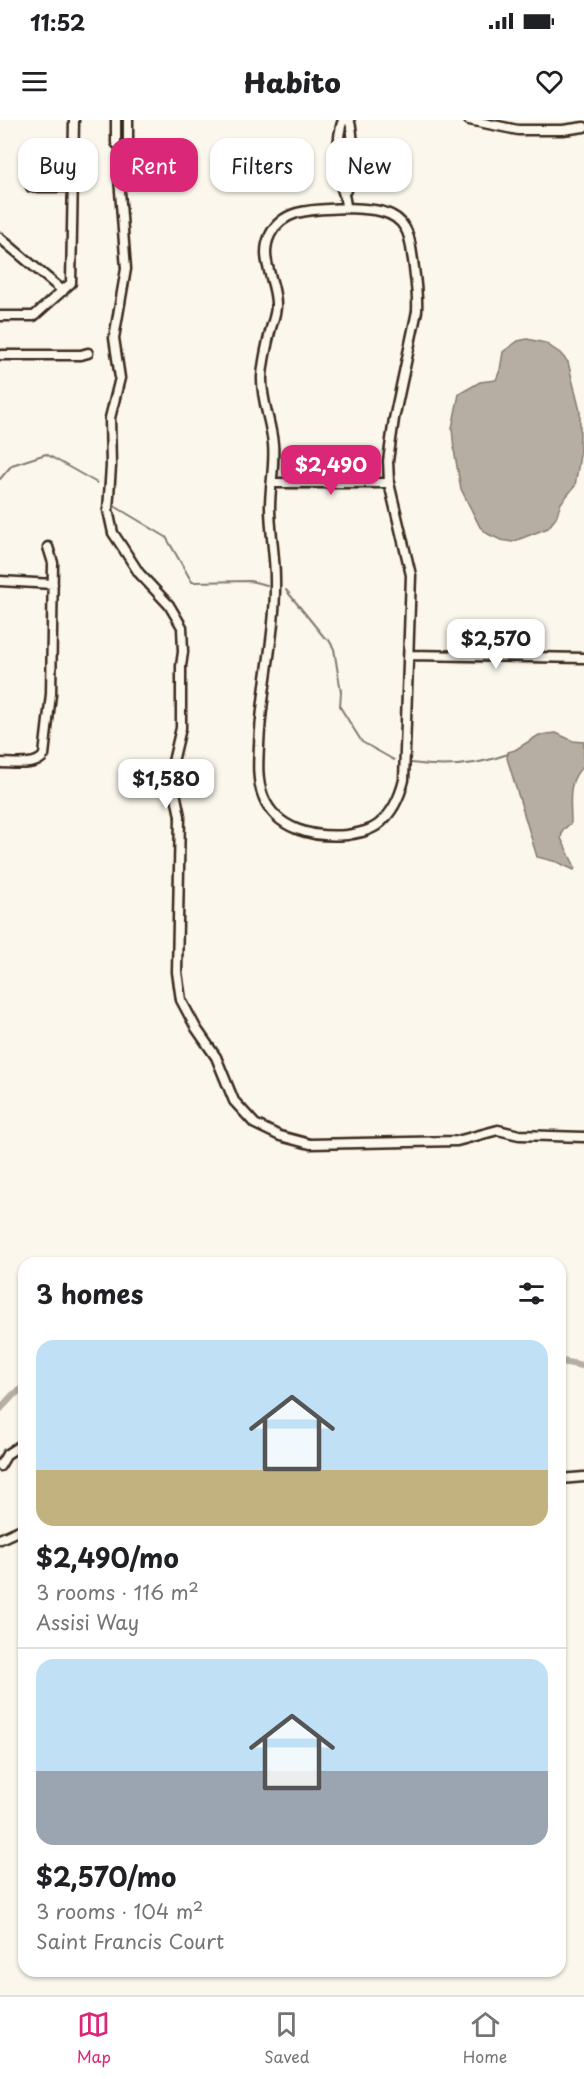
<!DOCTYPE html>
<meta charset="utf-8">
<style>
:root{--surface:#fff;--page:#f2f2f2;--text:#202124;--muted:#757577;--line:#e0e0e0;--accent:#db2777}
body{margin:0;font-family:"Playpen Sans",sans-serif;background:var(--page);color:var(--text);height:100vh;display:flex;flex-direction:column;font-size:22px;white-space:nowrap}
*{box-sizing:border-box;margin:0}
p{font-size:20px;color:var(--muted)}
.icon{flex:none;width:33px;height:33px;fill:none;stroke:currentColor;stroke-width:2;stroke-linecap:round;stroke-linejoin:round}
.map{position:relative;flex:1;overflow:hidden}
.panel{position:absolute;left:18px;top:1137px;width:548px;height:720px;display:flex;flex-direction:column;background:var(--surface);border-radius:18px;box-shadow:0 2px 4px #0004}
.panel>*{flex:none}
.top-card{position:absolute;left:18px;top:18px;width:549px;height:54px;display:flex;gap:12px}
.price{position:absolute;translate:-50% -51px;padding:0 14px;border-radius:12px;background:#fff;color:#222;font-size:20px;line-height:39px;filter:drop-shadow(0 2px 3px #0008)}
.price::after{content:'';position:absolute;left:50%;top:36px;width:18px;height:14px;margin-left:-9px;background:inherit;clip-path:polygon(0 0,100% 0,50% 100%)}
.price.on{background:var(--accent);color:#fff}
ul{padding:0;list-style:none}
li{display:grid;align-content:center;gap:12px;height:318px;padding:0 18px}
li+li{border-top:2px solid var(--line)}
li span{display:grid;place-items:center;height:186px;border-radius:18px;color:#555}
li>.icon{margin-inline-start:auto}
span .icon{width:108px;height:108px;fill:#fffc;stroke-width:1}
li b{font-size:26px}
h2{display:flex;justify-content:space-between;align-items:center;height:72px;padding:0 18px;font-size:26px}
.chip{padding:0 21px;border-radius:18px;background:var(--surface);box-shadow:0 2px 4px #0004;font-size:21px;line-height:54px}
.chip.on{background:var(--accent);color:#fff}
.status{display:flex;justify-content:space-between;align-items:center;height:42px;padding:0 30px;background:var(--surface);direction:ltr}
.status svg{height:16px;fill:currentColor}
header{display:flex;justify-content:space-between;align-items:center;height:78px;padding:0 18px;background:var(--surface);font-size:27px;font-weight:800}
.tab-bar{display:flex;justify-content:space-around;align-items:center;height:84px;border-top:2px solid var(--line);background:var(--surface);font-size:16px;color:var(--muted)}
.tab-bar a{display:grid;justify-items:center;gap:3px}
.tab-bar .on{color:var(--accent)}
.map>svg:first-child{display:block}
</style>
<div class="status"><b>11:52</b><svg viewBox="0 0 49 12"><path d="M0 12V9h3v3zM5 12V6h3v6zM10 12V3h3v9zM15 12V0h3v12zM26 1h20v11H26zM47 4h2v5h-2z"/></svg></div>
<header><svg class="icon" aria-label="menu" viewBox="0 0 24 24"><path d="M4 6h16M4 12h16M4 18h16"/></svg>Habito<svg class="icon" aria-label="heart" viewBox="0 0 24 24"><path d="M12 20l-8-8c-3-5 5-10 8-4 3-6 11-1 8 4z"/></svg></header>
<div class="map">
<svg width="584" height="1875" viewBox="0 0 584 1875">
<rect width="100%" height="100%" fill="#fbf7ec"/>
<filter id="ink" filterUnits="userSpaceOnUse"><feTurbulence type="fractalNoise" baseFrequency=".0167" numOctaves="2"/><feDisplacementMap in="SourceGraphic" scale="12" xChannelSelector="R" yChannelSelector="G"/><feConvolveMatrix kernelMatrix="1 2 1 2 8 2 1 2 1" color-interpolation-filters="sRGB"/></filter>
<g filter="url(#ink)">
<path fill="#b6aea2" stroke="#85796d" stroke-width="1.5" d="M527 219 545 223 560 233 568 242 580 291V335L575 366 561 383 556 398 548 408 512 422 501 420 488 414 480 407 461 369 454 330 452 308 459 274 480 262 496 260 500 250 503 232 518 221Z
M556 613 573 621 584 622V646C566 660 571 683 571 703L563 710 561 718 575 747 574 750 557 742 537 737 507 638 508 632 515 630 539 615Z"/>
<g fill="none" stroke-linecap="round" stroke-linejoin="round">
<path stroke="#85796d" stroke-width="2" d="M0 359 12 345 46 334 97 363
M116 387 166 417 192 462 250 461 267 465
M286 470 324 517 329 520 334 529 341 572 340 587 362 622 394 640
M411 643C445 648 476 646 508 634"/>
<path stroke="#b6aea2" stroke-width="7" d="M560 1241 584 1246
M0 1289 13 1275 24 1268"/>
<g stroke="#3b2a1e" stroke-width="13">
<path id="minor" d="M116 0V23L122 29
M128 0V23L122 29 119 58 126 149 114 218 120 258 110 298 111 346 108 390 113 413 121 425 139 453 169 485 182 507 183 532 181 546V608L172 646 175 672 180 696 177 852 181 880 196 908 216 937 234 981 255 1004 280 1016 310 1024 457 1021 498 1010 519 1015 584 1017
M343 0C337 14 336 51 341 66 344 74 346 80 346 88
M469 0 518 10H563L584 7
M73 67H31V43H73
M345 72C353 59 355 14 349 0
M346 88C366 89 394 88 405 108 411 117 411 130 413 140 415 157 418 173 417 191L394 299 388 341 389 363 411 455 404 660C400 676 393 692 380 703 371 711 358 713 347 715 314 718 276 710 263 676 257 660 258 643 259 626 261 571 276 515 275 459 275 435 270 411 270 387 270 366 275 345 273 324 271 301 261 280 262 257 263 241 267 224 271 208 273 201 276 193 276 186 277 161 258 140 270 115 284 86 319 90 346 88Z
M0 118 63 171
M0 196H34L71 163 74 0
M0 235H81L88 233
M272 363H389
M0 461 53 464
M409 535 584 538
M0 643C13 643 37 647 44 635L51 574 53 443 48 427
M0 1346 7 1334 24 1323
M560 1359 584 1357
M0 1419 24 1408"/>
</g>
<use href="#minor" stroke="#fbf7ec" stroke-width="8"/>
</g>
</g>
</svg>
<b class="price on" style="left:331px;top:376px">$2,490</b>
<b class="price" style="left:496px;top:550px">$2,570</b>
<b class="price" style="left:166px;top:690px">$1,580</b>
<div class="top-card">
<a class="chip">Buy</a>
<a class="chip on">Rent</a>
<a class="chip">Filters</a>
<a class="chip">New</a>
</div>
<section class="panel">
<h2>3 homes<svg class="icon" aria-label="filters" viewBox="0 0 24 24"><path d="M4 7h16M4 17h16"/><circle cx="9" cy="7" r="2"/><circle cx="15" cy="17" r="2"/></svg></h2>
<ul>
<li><span style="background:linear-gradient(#bfe0f5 70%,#c2b280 0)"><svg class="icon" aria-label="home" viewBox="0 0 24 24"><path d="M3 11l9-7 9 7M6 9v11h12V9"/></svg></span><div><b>$2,490/mo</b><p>3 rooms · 116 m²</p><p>Assisi Way</p></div></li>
<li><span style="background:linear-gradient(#bfe0f5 60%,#9aa5b1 0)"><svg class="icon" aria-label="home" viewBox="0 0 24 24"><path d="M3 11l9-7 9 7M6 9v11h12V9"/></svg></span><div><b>$2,570/mo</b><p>3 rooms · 104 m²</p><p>Saint Francis Court</p></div></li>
</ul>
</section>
</div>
<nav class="tab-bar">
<a class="on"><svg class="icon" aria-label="map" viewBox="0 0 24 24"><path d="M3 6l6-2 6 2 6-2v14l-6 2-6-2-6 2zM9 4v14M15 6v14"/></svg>Map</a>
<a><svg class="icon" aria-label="saved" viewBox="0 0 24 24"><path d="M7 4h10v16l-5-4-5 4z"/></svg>Saved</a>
<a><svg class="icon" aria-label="home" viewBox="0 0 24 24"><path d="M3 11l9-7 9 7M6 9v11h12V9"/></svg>Home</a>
</nav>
